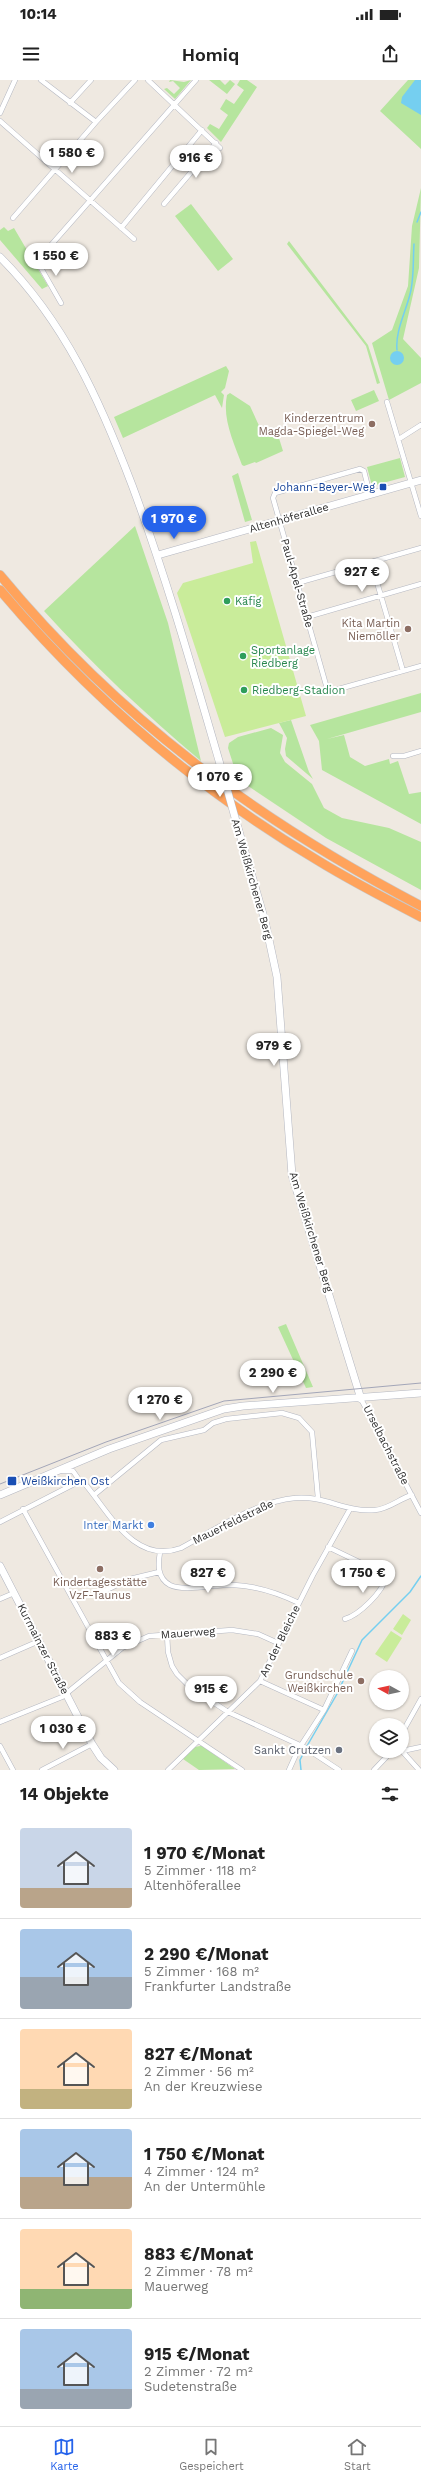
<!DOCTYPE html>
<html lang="de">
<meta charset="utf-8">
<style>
:root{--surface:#fff;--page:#f6f6f6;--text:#222;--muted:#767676;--line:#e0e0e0;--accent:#2563eb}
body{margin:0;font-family:"Work Sans",sans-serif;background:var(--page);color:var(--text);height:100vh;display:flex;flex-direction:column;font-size:15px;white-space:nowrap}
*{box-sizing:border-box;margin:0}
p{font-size:13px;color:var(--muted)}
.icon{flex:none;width:22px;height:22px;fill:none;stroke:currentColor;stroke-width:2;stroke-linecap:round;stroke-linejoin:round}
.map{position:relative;height:1690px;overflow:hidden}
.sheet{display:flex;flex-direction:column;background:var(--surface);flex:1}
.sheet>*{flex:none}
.needle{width:26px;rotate:278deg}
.buttons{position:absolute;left:369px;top:1590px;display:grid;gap:8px}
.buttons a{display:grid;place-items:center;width:40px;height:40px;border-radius:50%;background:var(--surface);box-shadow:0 1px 3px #0004;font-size:20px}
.price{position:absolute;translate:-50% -34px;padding:0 9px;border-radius:14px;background:#fff;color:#222;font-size:13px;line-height:26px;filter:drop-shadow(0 1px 2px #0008)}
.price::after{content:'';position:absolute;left:50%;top:24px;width:12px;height:9px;margin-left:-6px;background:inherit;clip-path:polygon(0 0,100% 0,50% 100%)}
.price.selected{background:var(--accent);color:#fff}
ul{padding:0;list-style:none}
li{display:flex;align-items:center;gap:12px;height:100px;padding:0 20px}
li+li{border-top:1px solid var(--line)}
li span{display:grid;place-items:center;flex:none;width:112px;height:80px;border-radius:4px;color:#555}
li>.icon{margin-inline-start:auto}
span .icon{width:48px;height:48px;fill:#fffc;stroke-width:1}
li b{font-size:17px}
h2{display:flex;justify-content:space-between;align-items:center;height:48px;padding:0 20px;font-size:17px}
.status{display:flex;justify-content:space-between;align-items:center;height:28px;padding:0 20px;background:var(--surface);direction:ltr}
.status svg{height:11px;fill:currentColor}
header{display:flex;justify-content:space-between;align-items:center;height:52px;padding:0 20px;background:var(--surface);font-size:18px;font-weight:600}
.menu{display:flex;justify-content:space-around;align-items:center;height:56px;border-top:1px solid var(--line);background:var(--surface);font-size:11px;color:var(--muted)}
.menu a{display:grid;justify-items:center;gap:2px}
.menu .selected{color:var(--accent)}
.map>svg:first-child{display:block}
</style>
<div class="status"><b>10:14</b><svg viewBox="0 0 49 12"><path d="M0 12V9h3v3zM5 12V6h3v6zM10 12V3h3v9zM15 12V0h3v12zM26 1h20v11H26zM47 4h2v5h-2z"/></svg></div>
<header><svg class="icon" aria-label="menu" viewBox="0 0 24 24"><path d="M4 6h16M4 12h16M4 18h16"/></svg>Homiq<svg class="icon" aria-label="share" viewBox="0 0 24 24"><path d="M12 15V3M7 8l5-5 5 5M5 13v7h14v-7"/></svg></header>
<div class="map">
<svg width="421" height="1690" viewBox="0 0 421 1690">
<rect width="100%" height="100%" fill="#efe9e1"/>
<path fill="#b6e59e" d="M170 0 184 2 191 0 175 19 164 9 167 8 174 14 180 8 173 1 169 2Z
M209 0H220L225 5 230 0 235 4 227 14Z
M240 0H247L257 7 221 62 207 48 210 44 219 49 228 35 220 29 226 19 234 24 244 10 237 5Z
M408 0H421V69L380 31Z
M421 108 419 188 403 259 421 278V303L389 320 372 263 392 250 408 206 412 146Z
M191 124 233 179 218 191 175 136Z
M4 147 8 151 14 148 48 206 42 209 0 160V150Z
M289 161 368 265 380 303 377 304 366 266 287 164Z
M226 286 229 291 225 308 221 312 224 315 222 328 215 315 123 358 114 337Z
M374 310 379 321 356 331 351 320Z
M230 313 250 326 261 350 278 355 283 371 256 383 255 382 244 386 242 385C234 363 222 339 227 315Z
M400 378 405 397 372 406 367 387Z
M238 393 252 440 245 442 232 396Z
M135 446 168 543 201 681C145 634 93 585 44 531Z
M421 613V632L327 659 344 655 350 677 365 686 389 679 390 684 398 681 409 714 421 712V744L322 690 319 661 310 645Z
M291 640 309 692 313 699 286 676 285 669 287 658 279 643Z
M271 648 283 655 280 673 285 682 312 704 324 728 342 738 389 748 421 762V810L326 758 242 702 237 696 228 668 229 663 238 657Z
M286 1244 313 1307 306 1308 278 1247Z
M200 1666H202L235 1689 199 1690 183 1679 195 1667Z"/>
<path fill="#c9ec9a" d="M256 461 306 636 225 657 177 513 183 503 253 483 250 462Z
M403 1534 411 1540 402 1555 393 1549Z
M391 1551 402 1558 387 1582 375 1574Z"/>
<path fill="#75cff0" d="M415 0H421V35L401 23 402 17Z
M390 278a7 7 0 1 1 14 0a7 7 0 1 1-14 0Z"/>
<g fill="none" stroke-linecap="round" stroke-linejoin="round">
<path stroke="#75cff0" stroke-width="1.5" d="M417 142 421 132
M397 270C395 250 407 230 411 210 414 194 413 180 414 164
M307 1666 337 1614 362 1560 410 1512 421 1496
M301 1690 300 1680 305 1670"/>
<g stroke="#b4b7c1" stroke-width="5.5">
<path id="street" d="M41 0 96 42
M148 0 220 68
M70 23 91 0
M0 33 15 0
M0 41 134 159
M164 124 216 63
M13 138 96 42 135 0
M121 148 202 50
M61 223 37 181 196 0
M387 322 421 436
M399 359 421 345
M370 415 364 391 360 389 275 413 273 418 328 612 421 586
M371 482 403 591
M297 503 421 468
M307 537 421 504
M393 676H404L421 671
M361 1319 421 1433
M61 1391H73L80 1401
M94 1415 161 1360 204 1350 213 1343 226 1339 282 1333 299 1338 312 1352 318 1418
M23 1429 119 1603 140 1622 242 1690
M0 1442 80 1401 85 1404C110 1434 135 1485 181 1468 214 1450 258 1421 295 1418 324 1415 347 1433 375 1430 389 1429 399 1419 412 1415
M328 1467 384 1494 386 1497C383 1512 359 1535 345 1539
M160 1472C158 1484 157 1498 170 1505 184 1512 217 1504 234 1505 257 1506 278 1513 299 1523
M98 1517 100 1513 130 1499 159 1492
M0 1519 14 1513
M167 1554 168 1572 172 1586 177 1594 190 1607 228 1632 304 1667 339 1690
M0 1578 39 1561
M260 1601 324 1630
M0 1642 62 1617 122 1568 149 1556 232 1550 258 1554 278 1563
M402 1653 421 1619
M0 1666 13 1690
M402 1671 419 1690
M402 1671 421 1667
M42 1690 92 1664
M168 1690 260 1601 313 1495 350 1429
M289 1690 298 1670 324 1630 352 1571
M374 1690 392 1671"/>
</g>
<g stroke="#b4b7c1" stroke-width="8">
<path id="secondary" d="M0 177C65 242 100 321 132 405 167 499 194 595 222 691
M158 475 421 400
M236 741 265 841 277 897 292 1095 361 1319
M0 1415 109 1369 224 1329 243 1326 421 1313
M0 1486 92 1664 101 1678 114 1690"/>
</g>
<g stroke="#c9c9c9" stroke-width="10">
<path id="highway" d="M0 495C119 639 257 740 421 826
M0 510C90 617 198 709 317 780 351 801 386 819 421 837"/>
</g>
<use href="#street" stroke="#fff" stroke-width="4.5"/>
<use href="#secondary" stroke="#fff" stroke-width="7"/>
<use href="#highway" stroke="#ffa35c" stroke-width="9"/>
<path stroke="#a3a6b8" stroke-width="1" d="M0 1404 106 1362 224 1321 421 1303"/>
<g stroke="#b4b7c1" stroke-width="8" stroke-linecap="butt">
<path id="secondary-bridge" d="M222 691 236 741"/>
</g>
<use href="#secondary-bridge" stroke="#fff" stroke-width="7"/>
</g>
<g fill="#8d6e63" stroke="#fff" stroke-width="1.5">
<circle cx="372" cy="344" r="4"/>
<circle cx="408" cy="549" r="4"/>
<circle cx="100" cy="1489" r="4"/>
<circle cx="361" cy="1601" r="4"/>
</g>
<g fill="#1a4fb4" stroke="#fff" stroke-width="1.5">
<rect x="379" y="403" width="8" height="8" rx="2"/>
<rect x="7" y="1396" width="10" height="10" rx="2"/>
</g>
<g fill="#2e9e5b" stroke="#fff" stroke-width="1.5">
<circle cx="227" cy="521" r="4"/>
<circle cx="243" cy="576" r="4"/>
<circle cx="244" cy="610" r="4"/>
</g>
<circle fill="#3f7fe0" stroke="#fff" stroke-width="1.5" cx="151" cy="1445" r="4"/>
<circle fill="#6b7280" stroke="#fff" stroke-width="1.5" cx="339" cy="1670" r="4"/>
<g text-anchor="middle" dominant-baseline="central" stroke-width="4" stroke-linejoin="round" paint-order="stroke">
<g font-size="11" fill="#785e54" stroke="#fff" text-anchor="end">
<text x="364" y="338">Kinderzentrum<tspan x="364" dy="13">Magda-Spiegel-Weg</tspan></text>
<text x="400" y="543">Kita Martin<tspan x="400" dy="13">Niemöller</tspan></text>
<text x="100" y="1502" text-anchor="middle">Kindertagesstätte<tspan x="100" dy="13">VzF-Taunus</tspan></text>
<text x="353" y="1595">Grundschule<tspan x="353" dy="13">Weißkirchen</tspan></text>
</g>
<g font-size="11" fill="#164399" stroke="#fff" text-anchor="end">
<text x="375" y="407">Johann-Beyer-Weg</text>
<text x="21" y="1401" text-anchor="start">Weißkirchen Ost</text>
</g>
<g font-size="11" fill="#2e2e2e" stroke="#fff">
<text transform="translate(289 438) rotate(-16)">Altenhöferallee</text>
<text transform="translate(297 503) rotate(74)">Paul-Apel-Straße</text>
<text transform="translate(252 799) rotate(74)">Am Weißkirchener Berg</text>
<text transform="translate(311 1152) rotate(73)">Am Weißkirchener Berg</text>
<text transform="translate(386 1365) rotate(63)">Urselbachstraße</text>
<text transform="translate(233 1442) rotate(-26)">Mauerfeldstraße</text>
<text transform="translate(188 1553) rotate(-4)">Mauerweg</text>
<text transform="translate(280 1561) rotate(-64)">An der Bleiche</text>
<text transform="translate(43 1569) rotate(63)">Kurmainzer Straße</text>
</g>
<g font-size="11" fill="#27864d" stroke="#fff" text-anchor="start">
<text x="235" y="521">Käfig</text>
<text x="251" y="570">Sportanlage<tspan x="251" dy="13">Riedberg</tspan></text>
<text x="252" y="610">Riedberg-Stadion</text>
</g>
<g font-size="11" fill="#366cbe" stroke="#fff" text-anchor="end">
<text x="143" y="1445">Inter Markt</text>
</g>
<g font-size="11" fill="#5b616d" stroke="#fff" text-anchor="end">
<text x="331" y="1670">Sankt Crutzen</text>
</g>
</g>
</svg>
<div class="buttons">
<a><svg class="needle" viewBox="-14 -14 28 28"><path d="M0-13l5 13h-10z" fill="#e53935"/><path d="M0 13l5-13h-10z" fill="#767676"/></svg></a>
<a><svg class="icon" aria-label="layers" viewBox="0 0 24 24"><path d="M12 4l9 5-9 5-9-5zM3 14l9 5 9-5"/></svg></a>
</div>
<b class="price" style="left:72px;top:94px">1 580 €</b>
<b class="price" style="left:196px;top:99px">916 €</b>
<b class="price" style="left:56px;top:197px">1 550 €</b>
<b class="price selected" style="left:174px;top:460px">1 970 €</b>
<b class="price" style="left:362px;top:513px">927 €</b>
<b class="price" style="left:220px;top:718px">1 070 €</b>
<b class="price" style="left:274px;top:987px">979 €</b>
<b class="price" style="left:273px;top:1314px">2 290 €</b>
<b class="price" style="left:160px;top:1341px">1 270 €</b>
<b class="price" style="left:208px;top:1514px">827 €</b>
<b class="price" style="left:363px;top:1514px">1 750 €</b>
<b class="price" style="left:113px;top:1577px">883 €</b>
<b class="price" style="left:211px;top:1630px">915 €</b>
<b class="price" style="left:63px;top:1670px">1 030 €</b>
</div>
<section class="sheet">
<h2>14 Objekte<svg class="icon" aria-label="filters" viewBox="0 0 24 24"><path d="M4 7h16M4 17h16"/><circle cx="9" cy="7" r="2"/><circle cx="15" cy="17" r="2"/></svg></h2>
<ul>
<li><span style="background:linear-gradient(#c9d6e8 75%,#b9a48a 0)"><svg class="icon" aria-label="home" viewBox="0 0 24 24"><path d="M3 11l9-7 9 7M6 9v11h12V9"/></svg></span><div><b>1 970 €/Monat</b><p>5 Zimmer · 118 m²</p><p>Altenhöferallee</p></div></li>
<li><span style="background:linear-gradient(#a9c7e8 60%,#9aa5b1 0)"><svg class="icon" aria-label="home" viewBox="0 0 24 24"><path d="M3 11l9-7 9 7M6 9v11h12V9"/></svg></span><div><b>2 290 €/Monat</b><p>5 Zimmer · 168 m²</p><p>Frankfurter Landstraße</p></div></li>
<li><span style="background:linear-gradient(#ffd9b3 75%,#c2b280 0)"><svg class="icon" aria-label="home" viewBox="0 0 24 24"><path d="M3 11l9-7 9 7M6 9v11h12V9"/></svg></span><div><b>827 €/Monat</b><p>2 Zimmer · 56 m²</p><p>An der Kreuzwiese</p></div></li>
<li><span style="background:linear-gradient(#a9c7e8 60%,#b9a48a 0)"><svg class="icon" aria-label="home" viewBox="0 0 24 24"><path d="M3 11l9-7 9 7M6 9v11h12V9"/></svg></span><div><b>1 750 €/Monat</b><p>4 Zimmer · 124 m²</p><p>An der Untermühle</p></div></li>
<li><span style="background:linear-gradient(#ffd9b3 75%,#8fb573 0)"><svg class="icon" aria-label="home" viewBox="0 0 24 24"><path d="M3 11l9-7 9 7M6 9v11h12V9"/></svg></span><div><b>883 €/Monat</b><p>2 Zimmer · 78 m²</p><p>Mauerweg</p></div></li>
<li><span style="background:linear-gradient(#a9c7e8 75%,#9aa5b1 0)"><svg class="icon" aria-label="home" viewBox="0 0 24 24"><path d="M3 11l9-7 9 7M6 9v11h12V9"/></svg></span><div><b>915 €/Monat</b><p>2 Zimmer · 72 m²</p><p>Sudetenstraße</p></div></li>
</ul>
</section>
<nav class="menu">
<a class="selected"><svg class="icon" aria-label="map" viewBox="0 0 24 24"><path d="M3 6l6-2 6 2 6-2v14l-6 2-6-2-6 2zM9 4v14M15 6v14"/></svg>Karte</a>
<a><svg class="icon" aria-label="saved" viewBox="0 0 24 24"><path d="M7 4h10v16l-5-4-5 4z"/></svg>Gespeichert</a>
<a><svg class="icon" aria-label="home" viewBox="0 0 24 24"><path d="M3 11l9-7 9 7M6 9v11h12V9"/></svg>Start</a>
</nav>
